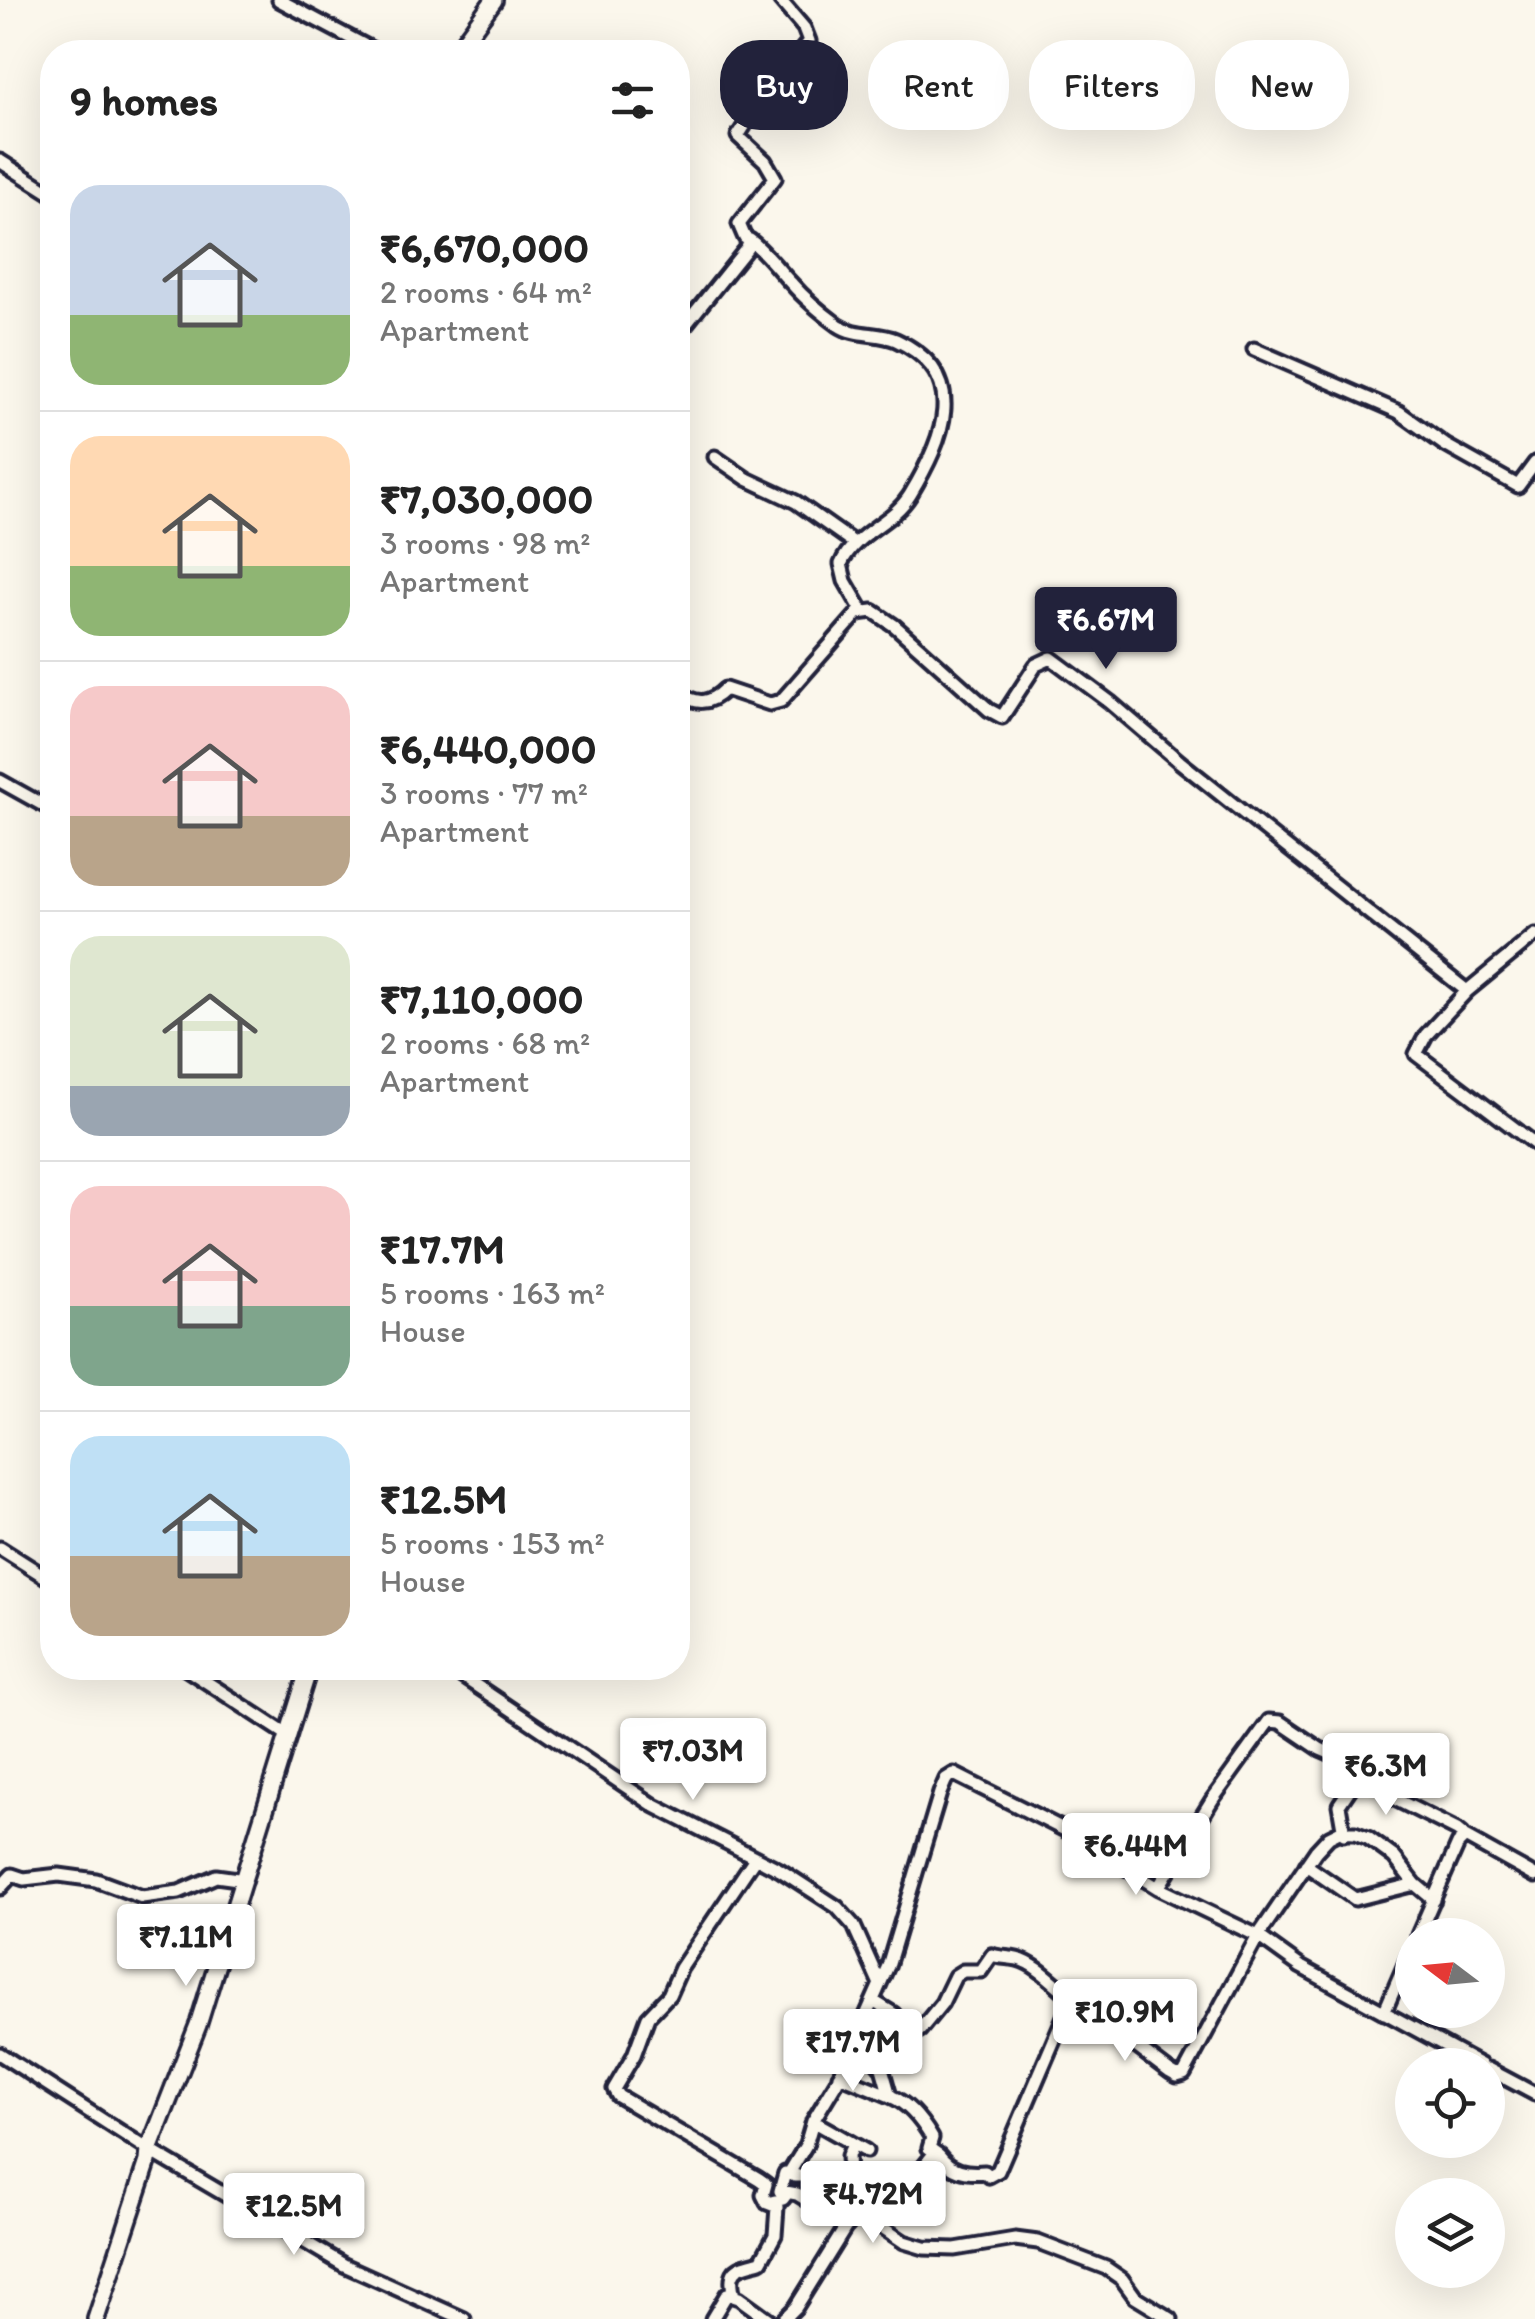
<!DOCTYPE html>
<meta charset="utf-8">
<style>
:root{--surface:#fff;--page:#f2f2f2;--text:#222;--muted:#767676;--line:#e0e0e0;--accent:#22223b}
body{margin:0;font-family:Itim,sans-serif;background:var(--page);color:var(--text);height:100vh;display:flex;flex-direction:column;font-size:38px;white-space:nowrap}
*{box-sizing:border-box;margin:0}
p{font-size:32px;color:var(--muted)}
.icon{flex:none;width:55px;height:55px;fill:none;stroke:currentColor;stroke-width:2;stroke-linecap:round;stroke-linejoin:round}
.map{position:relative;flex:1;overflow:hidden}
.side{position:absolute;left:40px;top:40px;width:650px;height:1640px;display:flex;flex-direction:column;background:var(--surface);border-radius:40px;box-shadow:0 10px 40px #0002}
.side>*{flex:none}
.banner{position:absolute;left:720px;top:40px;width:665px;height:90px;display:flex;gap:20px}
.needle{width:65px;rotate:286deg}
.buttons{position:absolute;left:1395px;top:1918px;display:grid;gap:20px}
.buttons a{display:grid;place-items:center;width:110px;height:110px;border-radius:50%;background:var(--surface);box-shadow:0 10px 40px #0002;font-size:50px}
.price{position:absolute;translate:-50% -85px;padding:0 22px;border-radius:10px;background:#fff;color:#222;font-size:32px;line-height:65px;filter:drop-shadow(0 2px 5px #0008)}
.price::after{content:'';position:absolute;left:50%;top:60px;width:30px;height:22px;margin-left:-15px;background:inherit;clip-path:polygon(0 0,100% 0,50% 100%)}
.price.on{background:var(--accent);color:#fff}
ul{padding:0;list-style:none}
li{display:flex;align-items:center;gap:30px;height:250px;padding:0 30px}
li+li{border-top:2px solid var(--line)}
li span{display:grid;place-items:center;flex:none;width:280px;height:200px;border-radius:30px;color:#555}
li>.icon{margin-inline-start:auto}
span .icon{width:120px;height:120px;fill:#fffc;stroke-width:1}
li b{font-size:42px}
h2{display:flex;justify-content:space-between;align-items:center;height:120px;padding:0 30px;font-size:42px}
.pill{padding:0 35px;border-radius:40px;background:var(--surface);box-shadow:0 10px 40px #0002;font-size:35px;line-height:90px}
.pill.on{background:var(--accent);color:#fff}
.map>svg:first-child{display:block}
</style>
<div class="map">
<svg width="1535" height="2319" viewBox="0 0 1535 2319">
<rect width="100%" height="100%" fill="#fbf7ec"/>
<filter id="ink" filterUnits="userSpaceOnUse"><feTurbulence type="fractalNoise" baseFrequency=".01" numOctaves="2"/><feDisplacementMap in="SourceGraphic" scale="20" xChannelSelector="R" yChannelSelector="G"/><feConvolveMatrix kernelMatrix="1 2 1 2 8 2 1 2 1" color-interpolation-filters="sRGB"/></filter>
<g filter="url(#ink)">
<g fill="none" stroke-linecap="round" stroke-linejoin="round">
<g stroke="#22223b" stroke-width="19">
<path id="street" d="M279 0 377 52
M0 161 52 194
M750 240C767 253 778 270 792 284 805 299 822 313 838 325 855 337 878 332 896 340 972 375 943 440 910 495 892 524 855 532 841 564L845 581 863 612
M678 334 747 248 750 240 745 238 739 224 775 178 765 161 738 136 764 95 809 41 804 28 780 0
M1254 349 1399 412 1445 445 1518 486 1535 463
M715 457 747 479 796 502 854 543
M678 692C696 705 709 705 725 689L770 704 781 701 858 613 873 611 895 626 989 710 1002 717 1036 665 1051 658 1110 702 1180 762 1467 991 1535 935
M0 781 52 810
M1467 991 1426 1035 1416 1054 1535 1144
M0 1548 52 1581
M185 1668 289 1736
M450 1668 655 1806 780 1870 837 1907 854 1926 879 1982
M1344 1834 1339 1805 1364 1768 1391 1797 1457 1830 1462 1834 1460 1842
M755 1858 681 1968 669 1995 648 2017 634 2055 614 2089 618 2096 759 2179 766 2184 763 2195 767 2203
M1306 1865 1355 1899 1415 1884
M0 1888 12 1875 24 1879 59 1875 96 1880 142 1897 179 1892 216 1876 245 1880
M1158 1888 1212 1800 1269 1721 1280 1722 1320 1749 1364 1768
M1418 1935 1458 1844 1465 1837 1535 1876
M873 2001 894 2014 899 2033 908 2037 920 2030 942 2003 955 1976 963 1971H981L992 1955C1001 1958 1008 1957 1017 1959 1036 1963 1057 1986 1072 1998
M1384 2013 1412 1948
M856 2038 882 2068 890 2096C908 2103 922 2121 932 2138L929 2148 939 2155
M0 2054 149 2150 344 2265 464 2319
M1488 2069 1535 2094
M839 2075 890 2096
M813 2121 866 2151
M795 2176H824L849 2202 851 2211 858 2215
M837 2187 849 2175 848 2156 853 2144
M780 2191 785 2173 795 2176 791 2170 806 2145 813 2121 836 2083 888 1966 940 1793 946 1779 954 1774 1065 1830 1158 1888 1258 1936 1301 1967 1481 2065
M875 2220 883 2203 908 2186 933 2155H939C951 2171 966 2174 985 2172L989 2176 998 2171 1072 1998 1170 2072 1177 2076 1184 2074 1258 1936 1316 1851 1329 1837 1339 1832 1355 1833 1368 1838 1394 1857 1415 1884 1434 1900
M734 2296C726 2266 740 2267 761 2261L775 2235 777 2207 767 2203 783 2199 786 2195 780 2191 797 2194 848 2225
M712 2319 727 2294 739 2298 768 2319
M784 2319 796 2307 845 2228 853 2218 864 2215 904 2242 924 2248 955 2249 1015 2239 1038 2242 1106 2268 1122 2279 1135 2297 1171 2319"/>
</g>
<g stroke="#22223b" stroke-width="22">
<path id="secondary" d="M456 52 494 0
M96 2319 148 2161 149 2150 198 2025 309 1668"/>
</g>
<use href="#street" stroke="#fbf7ec" stroke-width="11"/>
<use href="#secondary" stroke="#fbf7ec" stroke-width="15"/>
</g>
</g>
</svg>
<div class="buttons">
<a><svg class="needle" viewBox="-14 -14 28 28"><path d="M0-13l5 13h-10z" fill="#e53935"/><path d="M0 13l5-13h-10z" fill="#767676"/></svg></a>
<a><svg class="icon" aria-label="locate" viewBox="0 0 24 24"><circle cx="12" cy="12" r="6"/><path d="M12 2v4M12 18v4M2 12h4M18 12h4"/></svg></a>
<a><svg class="icon" aria-label="layers" viewBox="0 0 24 24"><path d="M12 4l9 5-9 5-9-5zM3 14l9 5 9-5"/></svg></a>
</div>
<b class="price on" style="left:1106px;top:672px">₹6.67M</b>
<b class="price" style="left:693px;top:1803px">₹7.03M</b>
<b class="price" style="left:1386px;top:1818px">₹6.3M</b>
<b class="price" style="left:1136px;top:1898px">₹6.44M</b>
<b class="price" style="left:186px;top:1989px">₹7.11M</b>
<b class="price" style="left:1125px;top:2064px">₹10.9M</b>
<b class="price" style="left:853px;top:2094px">₹17.7M</b>
<b class="price" style="left:873px;top:2246px">₹4.72M</b>
<b class="price" style="left:294px;top:2258px">₹12.5M</b>
<div class="banner">
<a class="pill on">Buy</a>
<a class="pill">Rent</a>
<a class="pill">Filters</a>
<a class="pill">New</a>
</div>
<section class="side">
<h2>9 homes<svg class="icon" aria-label="filters" viewBox="0 0 24 24"><path d="M4 7h16M4 17h16"/><circle cx="9" cy="7" r="2"/><circle cx="15" cy="17" r="2"/></svg></h2>
<ul>
<li><span style="background:linear-gradient(#c9d6e8 65%,#8fb573 0)"><svg class="icon" aria-label="home" viewBox="0 0 24 24"><path d="M3 11l9-7 9 7M6 9v11h12V9"/></svg></span><div><b>₹6,670,000</b><p>2 rooms · 64 m²</p><p>Apartment</p></div></li>
<li><span style="background:linear-gradient(#ffd9b3 65%,#8fb573 0)"><svg class="icon" aria-label="home" viewBox="0 0 24 24"><path d="M3 11l9-7 9 7M6 9v11h12V9"/></svg></span><div><b>₹7,030,000</b><p>3 rooms · 98 m²</p><p>Apartment</p></div></li>
<li><span style="background:linear-gradient(#f6c9c9 65%,#b9a48a 0)"><svg class="icon" aria-label="home" viewBox="0 0 24 24"><path d="M3 11l9-7 9 7M6 9v11h12V9"/></svg></span><div><b>₹6,440,000</b><p>3 rooms · 77 m²</p><p>Apartment</p></div></li>
<li><span style="background:linear-gradient(#dfe7d0 75%,#9aa5b1 0)"><svg class="icon" aria-label="home" viewBox="0 0 24 24"><path d="M3 11l9-7 9 7M6 9v11h12V9"/></svg></span><div><b>₹7,110,000</b><p>2 rooms · 68 m²</p><p>Apartment</p></div></li>
<li><span style="background:linear-gradient(#f6c9c9 60%,#7fa58c 0)"><svg class="icon" aria-label="home" viewBox="0 0 24 24"><path d="M3 11l9-7 9 7M6 9v11h12V9"/></svg></span><div><b>₹17.7M</b><p>5 rooms · 163 m²</p><p>House</p></div></li>
<li><span style="background:linear-gradient(#bfe0f5 60%,#b9a48a 0)"><svg class="icon" aria-label="home" viewBox="0 0 24 24"><path d="M3 11l9-7 9 7M6 9v11h12V9"/></svg></span><div><b>₹12.5M</b><p>5 rooms · 153 m²</p><p>House</p></div></li>
</ul>
</section>
</div>
